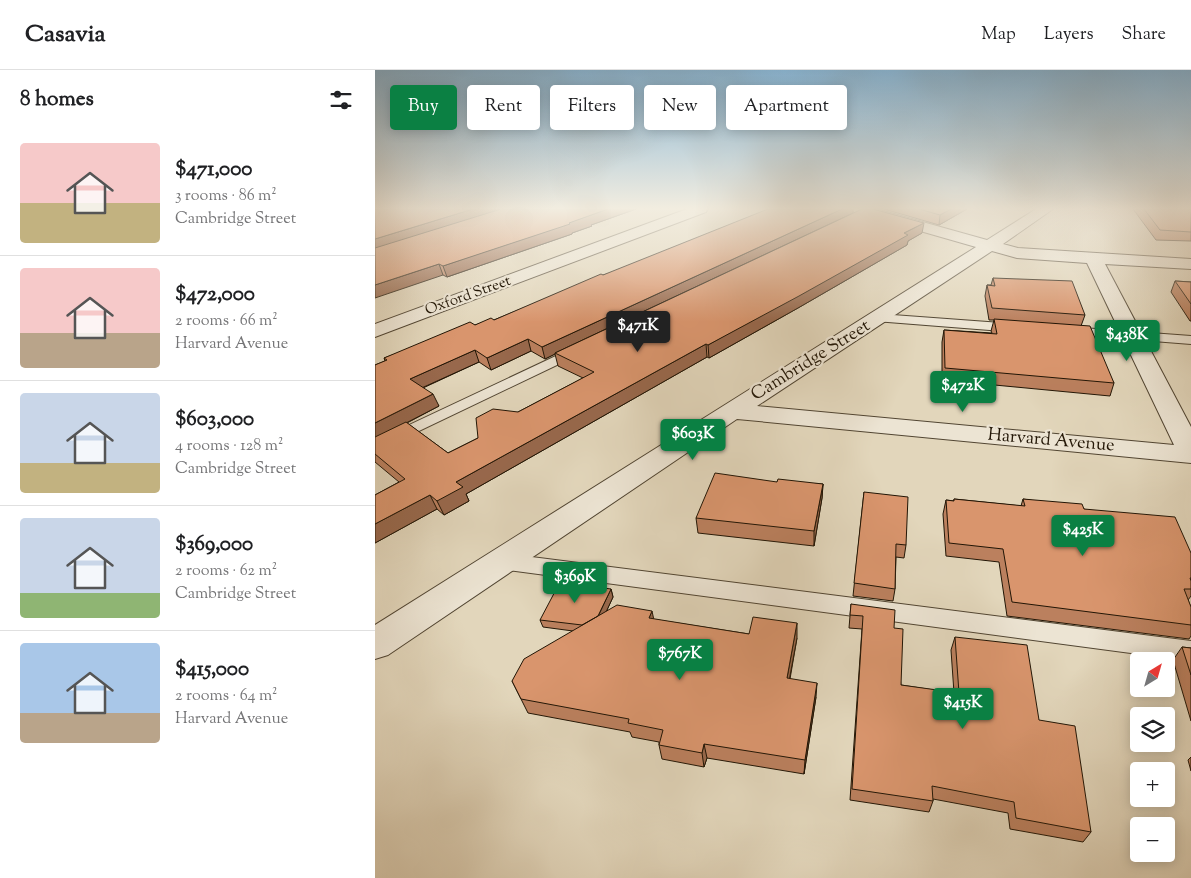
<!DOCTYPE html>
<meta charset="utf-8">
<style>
:root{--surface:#fff;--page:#f6f6f6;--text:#202124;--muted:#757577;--line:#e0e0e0;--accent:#0b8043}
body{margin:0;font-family:"Sorts Mill Goudy",serif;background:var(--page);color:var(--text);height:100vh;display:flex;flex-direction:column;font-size:19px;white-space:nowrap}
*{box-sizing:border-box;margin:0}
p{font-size:16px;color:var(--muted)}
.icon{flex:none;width:28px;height:28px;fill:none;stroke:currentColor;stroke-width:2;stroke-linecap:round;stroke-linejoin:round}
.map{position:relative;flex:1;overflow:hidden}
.sheet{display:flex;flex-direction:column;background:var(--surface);width:375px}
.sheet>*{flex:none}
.hud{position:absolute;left:15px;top:15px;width:475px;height:45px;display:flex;gap:10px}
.needle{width:32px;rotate:37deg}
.tools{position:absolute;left:755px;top:582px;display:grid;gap:10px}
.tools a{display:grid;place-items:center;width:45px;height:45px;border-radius:5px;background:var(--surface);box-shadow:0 2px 12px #0003;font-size:25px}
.price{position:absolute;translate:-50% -42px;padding:0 11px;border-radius:5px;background:var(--accent);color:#fff;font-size:16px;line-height:32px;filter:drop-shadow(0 1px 2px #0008)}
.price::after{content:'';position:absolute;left:50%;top:30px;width:15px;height:11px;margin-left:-8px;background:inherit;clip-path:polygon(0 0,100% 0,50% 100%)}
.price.active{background:#222;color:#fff}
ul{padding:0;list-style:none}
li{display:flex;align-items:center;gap:15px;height:125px;padding:0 20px}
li+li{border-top:1px solid var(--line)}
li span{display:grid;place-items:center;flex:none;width:140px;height:100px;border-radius:5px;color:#555}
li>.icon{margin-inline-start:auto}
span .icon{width:60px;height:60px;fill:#fffc;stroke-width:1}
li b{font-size:21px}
h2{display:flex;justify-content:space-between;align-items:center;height:60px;padding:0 20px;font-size:21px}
.chip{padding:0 18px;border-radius:5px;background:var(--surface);box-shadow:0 2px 12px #0003;font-size:18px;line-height:45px}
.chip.active{background:var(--accent);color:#fff}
header{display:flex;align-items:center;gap:30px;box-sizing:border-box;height:70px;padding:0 25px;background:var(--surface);border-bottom:1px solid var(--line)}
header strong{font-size:24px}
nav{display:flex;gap:28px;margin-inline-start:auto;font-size:18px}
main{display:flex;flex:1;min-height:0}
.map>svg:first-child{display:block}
</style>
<header>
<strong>Casavia</strong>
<nav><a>Map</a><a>Layers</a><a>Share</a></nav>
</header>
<main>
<section class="sheet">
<h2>8 homes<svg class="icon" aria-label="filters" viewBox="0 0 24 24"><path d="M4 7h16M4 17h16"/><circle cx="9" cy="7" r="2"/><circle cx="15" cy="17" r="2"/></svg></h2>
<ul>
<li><span style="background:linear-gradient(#f6c9c9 60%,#c2b280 0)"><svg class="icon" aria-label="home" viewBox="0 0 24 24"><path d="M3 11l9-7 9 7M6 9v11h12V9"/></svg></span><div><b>$471,000</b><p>3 rooms · 86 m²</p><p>Cambridge Street</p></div></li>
<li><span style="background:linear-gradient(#f6c9c9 65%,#b9a48a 0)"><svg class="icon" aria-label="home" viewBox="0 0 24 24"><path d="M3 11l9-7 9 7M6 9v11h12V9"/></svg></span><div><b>$472,000</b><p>2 rooms · 66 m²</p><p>Harvard Avenue</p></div></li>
<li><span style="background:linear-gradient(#c9d6e8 70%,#c2b280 0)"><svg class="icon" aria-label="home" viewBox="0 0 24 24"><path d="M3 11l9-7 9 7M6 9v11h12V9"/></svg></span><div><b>$603,000</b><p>4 rooms · 128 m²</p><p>Cambridge Street</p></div></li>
<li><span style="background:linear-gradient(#c9d6e8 75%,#8fb573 0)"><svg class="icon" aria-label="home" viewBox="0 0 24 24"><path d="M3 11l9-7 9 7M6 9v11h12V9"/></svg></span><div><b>$369,000</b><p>2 rooms · 62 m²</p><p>Cambridge Street</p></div></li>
<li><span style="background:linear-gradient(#a9c7e8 70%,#b9a48a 0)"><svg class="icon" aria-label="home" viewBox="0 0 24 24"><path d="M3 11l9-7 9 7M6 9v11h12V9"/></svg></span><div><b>$415,000</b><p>2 rooms · 64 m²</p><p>Harvard Avenue</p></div></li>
</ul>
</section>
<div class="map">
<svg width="816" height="808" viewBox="0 0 816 808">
<rect width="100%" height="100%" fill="#e2d6bb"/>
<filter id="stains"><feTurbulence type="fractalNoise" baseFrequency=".004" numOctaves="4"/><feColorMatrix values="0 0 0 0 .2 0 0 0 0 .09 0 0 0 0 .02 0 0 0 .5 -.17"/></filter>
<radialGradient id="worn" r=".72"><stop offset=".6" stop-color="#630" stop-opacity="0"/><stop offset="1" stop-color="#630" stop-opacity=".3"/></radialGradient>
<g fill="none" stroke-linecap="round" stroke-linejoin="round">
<g stroke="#514532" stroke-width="2">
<path id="lane" d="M504 244 640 254 647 258 640 262 500 251 498 248Z
M694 257 816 266V274L689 264 687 261Z
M202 276 209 280 207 283 0 382V371Z
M126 483 816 571V591L126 499 119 496 116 491 119 486Z"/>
</g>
<g stroke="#514532" stroke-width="2">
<path id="street" d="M312 139H333L331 142 0 267V254Z
M477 139H501L612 170 661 139H678L628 174 643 178 816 189V199L730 194 816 357V393L362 349 13 585 0 589V555L601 177 479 142ZM617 181 642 188 712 193 799 375 382 336Z"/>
</g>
<use href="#lane" fill="#ece4d3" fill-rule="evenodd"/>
<use href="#street" fill="#ece4d3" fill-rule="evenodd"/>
</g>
<path fill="#bb805e" stroke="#211505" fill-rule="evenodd" d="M0 139H261L216 155 217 156 197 163V164L72 207 68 205Z
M509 139H592L564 155Z
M758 139H816V171L781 170Z
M478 143 547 163 533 171 532 175 423 238 334 288 332 287 91 424 94 431 69 445 62 439 0 473V425L24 412 0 392V295L10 291 9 288 100 255 119 250 228 205ZM156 281 170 289 180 284 183 296 208 308 143 342 103 368 73 383 32 353 64 336 48 318 104 292 116 300Z
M618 208 710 245 706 256 739 313 735 326 567 310V272L569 260 617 263 616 261 619 250H614L610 226 612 215H616Z
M800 211 816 212V251H815L796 222Z
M402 412 448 414 447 428 439 476 323 463 321 448Z
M489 422 531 475 529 488 521 487 520 519 518 531 478 526Z
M579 429 646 436 648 429 709 439 816 483V526L813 530 816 537V566L814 569 632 546 624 492 571 486 568 444 571 430 579 431Z
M236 519 238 527 231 542 374 564 422 568 415 609 441 627 429 704 332 688 329 697 287 689 284 675V672L257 667 255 662 153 643 137 611 198 561 168 557 165 550Z
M476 534 519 558 526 615 579 623 576 580 580 567 664 650 716 762 708 772 635 759 633 743 558 729V731L554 742 475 730 487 559 474 558Z
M807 577 816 578V651L798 590Z
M816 687V701L813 690Z"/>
<path fill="#98684c" stroke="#211505" d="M98 139H131L0 180V169Z
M233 139H261L216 155 217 156 197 163V164L72 207 68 196Z
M467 139H478V143L180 283V284L170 289 167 277Z
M576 139H592L564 155 565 145Z
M549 153 547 163 533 171 532 175 423 238 334 288 333 275 529 163Z
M64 194 68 205 0 228V215Z
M153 269 156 281 116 300 112 288Z
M331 274 332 287 91 424 94 431 69 445 62 431 81 412Z
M100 280 104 292 40 321 35 309Z
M58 324 64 336 0 369V353Z
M448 414 447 428 439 476V461Z
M55 425 62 439 0 473V454Z
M236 519 238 527 221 564 218 557Z
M277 541 280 555 274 548Z
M422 553V568L412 622V608Z
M442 613 441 627 429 704 430 690Z
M329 674 332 688 329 697 327 683Z"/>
<path fill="#d9956d" stroke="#211505" d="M0 139H98L0 169Z
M126 139H233L194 153 195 154 68 196 64 194 0 215V178Z
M393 139H467L167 277 153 269 112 288 100 280 35 309 58 324 0 353V295L12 290 9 288 95 252 100 255 116 248 119 250 226 204 228 205Z
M487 139H498L549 153 529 163 533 165 424 226 333 275 331 274 81 412 88 417 62 431 55 425 0 454V425L30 409 0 384V367L31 352 73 383 103 368 101 348 118 339 143 342 219 302 180 283Z
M544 139H576L565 145Z
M769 139H816V162L785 160Z
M618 208 697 211 710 245 617 238 612 215 620 216Z
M800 211 816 212V234Z
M619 249 715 256 739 313 570 298 569 260 622 264Z
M340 403 402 412 403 409 448 414 439 461 321 448Z
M489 422 533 427 531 475 521 474 520 519 479 513Z
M579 429 650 436 648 429 707 434 709 439 800 447 816 483V508H815L816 511V519H809L816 537V555L637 532 628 479 574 473 571 430 579 431Z
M185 512 236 519 223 546 207 555 165 550Z
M476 534 520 540 519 558 528 559 526 615 584 623 580 567 652 575 664 650 700 656 716 762 641 748 639 732 557 716 558 731 477 719 488 546 475 545Z
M242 535 277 541 274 548 374 564 378 547 422 553 412 608 442 613 430 690 329 674 327 683 284 675 288 660 253 653 254 649 146 629 137 611 149 589Z
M807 577 816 578V605Z"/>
<linearGradient id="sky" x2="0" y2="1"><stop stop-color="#87b5d5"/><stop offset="0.55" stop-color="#f2ede0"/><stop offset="1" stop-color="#f2ede0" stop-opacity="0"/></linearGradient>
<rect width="816" height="252" fill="url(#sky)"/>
<g text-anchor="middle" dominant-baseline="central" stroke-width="4.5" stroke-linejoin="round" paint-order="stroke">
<g font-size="15" fill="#211505" stroke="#ece4d3">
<text transform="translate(93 226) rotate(-20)">Oxford Street</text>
</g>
<g font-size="18" fill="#211505" stroke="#ece4d3">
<text transform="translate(436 291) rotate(-32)">Cambridge Street</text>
<text transform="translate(676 371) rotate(5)">Harvard Avenue</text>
</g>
</g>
<rect width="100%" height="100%" filter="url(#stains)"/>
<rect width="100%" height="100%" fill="url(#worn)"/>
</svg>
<div class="tools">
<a><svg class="needle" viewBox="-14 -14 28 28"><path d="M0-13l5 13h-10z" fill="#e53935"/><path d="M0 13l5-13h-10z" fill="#757577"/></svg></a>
<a><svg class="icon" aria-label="layers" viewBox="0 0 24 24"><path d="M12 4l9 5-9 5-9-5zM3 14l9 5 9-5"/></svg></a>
<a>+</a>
<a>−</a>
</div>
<b class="price active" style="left:263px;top:283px">$471K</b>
<b class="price" style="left:752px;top:292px">$438K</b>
<b class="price" style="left:588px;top:343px">$472K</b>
<b class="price" style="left:318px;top:391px">$603K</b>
<b class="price" style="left:708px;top:487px">$425K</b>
<b class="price" style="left:200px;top:534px">$369K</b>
<b class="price" style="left:305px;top:611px">$767K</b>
<b class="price" style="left:588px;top:660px">$415K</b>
<div class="hud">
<a class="chip active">Buy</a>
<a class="chip">Rent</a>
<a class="chip">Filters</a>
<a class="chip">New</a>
<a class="chip">Apartment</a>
</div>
</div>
</main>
